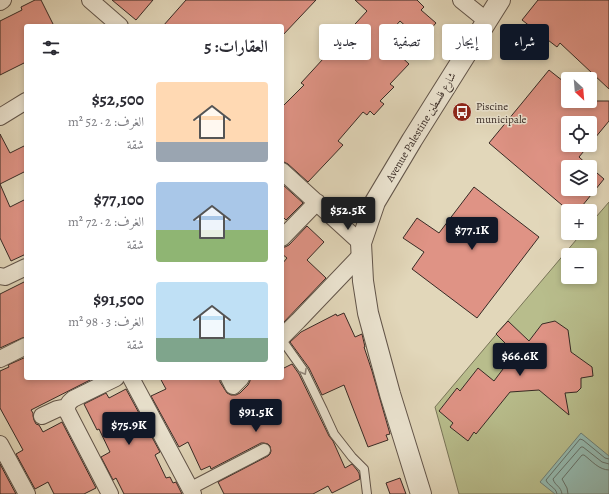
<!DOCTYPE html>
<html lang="ar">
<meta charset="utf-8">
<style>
:root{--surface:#fff;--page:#f2f2f3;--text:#2b2b33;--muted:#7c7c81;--accent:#111827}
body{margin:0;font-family:Alegreya,Amiri,serif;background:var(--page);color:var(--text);direction:rtl;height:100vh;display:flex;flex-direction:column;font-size:15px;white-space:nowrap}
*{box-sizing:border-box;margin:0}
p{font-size:13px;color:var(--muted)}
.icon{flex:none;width:22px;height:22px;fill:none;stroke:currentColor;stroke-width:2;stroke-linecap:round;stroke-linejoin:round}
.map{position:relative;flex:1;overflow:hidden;direction:ltr}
.panel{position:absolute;left:24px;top:24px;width:260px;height:356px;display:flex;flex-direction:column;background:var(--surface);border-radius:4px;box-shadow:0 2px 6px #0003;direction:rtl}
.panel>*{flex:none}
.guide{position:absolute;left:296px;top:24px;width:253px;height:36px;direction:rtl;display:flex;gap:8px}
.needle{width:26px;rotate:154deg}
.buttons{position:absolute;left:561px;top:72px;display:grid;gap:8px}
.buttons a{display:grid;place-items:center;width:36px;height:36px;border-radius:4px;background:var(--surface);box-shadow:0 2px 6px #0003;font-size:20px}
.price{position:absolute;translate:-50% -34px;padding:0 9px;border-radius:4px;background:var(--accent);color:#fff;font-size:13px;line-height:26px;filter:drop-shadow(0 1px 2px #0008)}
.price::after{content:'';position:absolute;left:50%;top:24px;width:12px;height:9px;margin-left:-6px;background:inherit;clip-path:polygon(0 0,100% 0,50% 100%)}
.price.selected{background:#222;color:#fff}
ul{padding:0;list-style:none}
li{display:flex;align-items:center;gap:12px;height:100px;padding:0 16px}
li span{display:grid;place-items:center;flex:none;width:112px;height:80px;border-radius:4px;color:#555}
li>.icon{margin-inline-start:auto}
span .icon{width:48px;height:48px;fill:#fffc;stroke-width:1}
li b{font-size:17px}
h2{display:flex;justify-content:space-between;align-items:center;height:48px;padding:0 16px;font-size:17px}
.chip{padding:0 14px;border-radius:4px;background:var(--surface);box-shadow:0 2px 6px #0003;font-size:14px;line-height:36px}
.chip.selected{background:var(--accent);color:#fff}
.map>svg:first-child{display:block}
</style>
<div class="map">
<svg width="609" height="494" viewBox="0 0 609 494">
<rect width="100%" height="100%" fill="#e2d7ba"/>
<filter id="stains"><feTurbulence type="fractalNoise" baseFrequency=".005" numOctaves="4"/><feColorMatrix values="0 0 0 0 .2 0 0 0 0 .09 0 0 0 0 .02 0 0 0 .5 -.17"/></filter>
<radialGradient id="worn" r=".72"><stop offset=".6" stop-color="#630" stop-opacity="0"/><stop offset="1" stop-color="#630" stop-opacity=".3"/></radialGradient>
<path fill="#b8bd8c" stroke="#787458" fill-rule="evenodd" d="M609 202V494H459L435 407 582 233H590V224ZM568 255H590V277H568Z"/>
<path fill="#95bab0" stroke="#6f8078" d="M581 433 609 456V494H555L540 482Z"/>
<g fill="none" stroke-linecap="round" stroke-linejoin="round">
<path stroke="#66726a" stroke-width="1" d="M557 494C556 487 548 486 546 480L580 439 583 440 605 458 609 459
M562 494C561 486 555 486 553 479L581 447H583L602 462 609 464
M568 494 567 488 562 479 582 455H584C592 461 599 470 609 470"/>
</g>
<path fill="#df9385" stroke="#372a25" d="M35 0H41L54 26H26V62L0 75V21L22 10 21 7Z
M112 0H153L136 20Z
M186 0H316L282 36V26H163Z
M355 0H417L424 7 421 10 436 23 421 40 400 21 383 40 409 64 390 84 394 87 380 101 384 104 374 115 370 111 367 115 363 112 338 141 343 145 308 182 288 164 284 162H282V107L304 85 301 83 367 11Z
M538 0H609V89L560 43 557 47 522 20Z
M549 70 568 85V101H609V121L590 144V123H568V145H589L579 157 590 167H568V189H590V167L604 179 578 211H569L489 143 522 103Z
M0 134 10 153 26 145V171L0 184Z
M0 184 10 207 26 199V254L11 261 0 238Z
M282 184 303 203 286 220 282 216Z
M474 187 539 237 477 318 412 269 424 252 403 238 417 218 439 233Z
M307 226 324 242 307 260 326 278 282 324V264L287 258 282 254V247H285L289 245Z
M26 281V337L22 338 0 348V294Z
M344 313 355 337 362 334 365 347H364L372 371 390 434 386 435 388 440 368 447 344 385 322 395 309 368 290 342 301 332 336 314 337 316Z
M508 321 529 341 542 324 555 321 568 330 571 352 592 367 593 376 581 378V388L577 392 565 393 569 415 539 390 510 392 476 434 474 432 468 441 450 427 453 423 439 411 457 388 460 391 478 368 494 381 515 353 496 334Z
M26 357V378H94L31 410 33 413V416L34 420 36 424 39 425 43 432 62 422 96 488 84 494H54L48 482 35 489 16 454 23 450 0 408V371L9 367 8 365Z
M292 364 299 374 329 436 333 441 345 468 352 464 357 470 359 473 360 479 332 493 328 486 313 494H224L218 482 268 456 270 454 271 451 270 446 268 444 264 443H261L211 469 210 466 201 470 188 442 179 447 151 396 166 389 160 378H220V382L227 393 231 395H236L240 393 248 385 250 381V378H282V369Z
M126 389 160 452 155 455 166 478 170 477 173 483 176 482 182 494H124L116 478 113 480 101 457 110 452 99 429 97 430 84 404 106 393 109 398Z
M0 464 16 494H0Z
M400 478 406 494H390L386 483Z"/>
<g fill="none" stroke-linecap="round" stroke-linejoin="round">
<g stroke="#62554a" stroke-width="10">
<path id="service" d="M282 340 304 371 323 410 334 434 352 457 364 469 367 494"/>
</g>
<g stroke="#62554a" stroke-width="14">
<path id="pedestrian" d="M191 488 264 450"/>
</g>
<g stroke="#62554a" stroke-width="18">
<path id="minor" d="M90 0 120 26
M461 0 487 21
M0 2 3 0
M0 117 26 101
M282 171 361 243
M282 238 317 202
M0 276 5 277 26 267
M282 337 298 321 362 254
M0 359 26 346
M131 378 193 494
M229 378 233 386 241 378
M42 416 57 409 67 407
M0 444 27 494
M110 494 67 411C67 405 68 403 73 399L116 378"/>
</g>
<g stroke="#62554a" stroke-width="22">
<path id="tertiary" d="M421 494 390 394 368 313 363 281 361 243 375 202 412 140 500 0"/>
</g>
<use href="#service" stroke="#ece5d2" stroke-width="8"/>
<use href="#pedestrian" stroke="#ece5d2" stroke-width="12"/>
<use href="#minor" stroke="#ece5d2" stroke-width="16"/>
<use href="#tertiary" stroke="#ece5d2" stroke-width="20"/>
</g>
<defs><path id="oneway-chevron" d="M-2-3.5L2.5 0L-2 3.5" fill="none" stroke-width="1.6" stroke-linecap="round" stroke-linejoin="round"/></defs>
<use stroke="#92887c" href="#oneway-chevron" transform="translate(304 372) rotate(60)"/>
<defs>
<g id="bus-disc" transform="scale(1)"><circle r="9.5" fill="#8f2418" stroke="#ece5d2"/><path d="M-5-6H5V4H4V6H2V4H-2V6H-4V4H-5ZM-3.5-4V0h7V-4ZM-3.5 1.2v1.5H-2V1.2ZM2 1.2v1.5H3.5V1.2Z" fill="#fff"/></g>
</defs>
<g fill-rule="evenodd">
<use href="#bus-disc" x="462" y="112"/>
</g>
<g text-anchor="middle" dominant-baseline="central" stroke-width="3" stroke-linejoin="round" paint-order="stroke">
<g font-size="11" fill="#372a25" stroke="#ece5d2" text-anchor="start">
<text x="476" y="106">Piscine<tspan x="476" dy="13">municipale</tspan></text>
</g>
<g font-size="11" fill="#372a25" stroke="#ece5d2">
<text transform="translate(421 127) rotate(-59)">Avenue Palestine شارع فلسطين</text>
</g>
</g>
<rect width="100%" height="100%" filter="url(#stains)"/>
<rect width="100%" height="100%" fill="url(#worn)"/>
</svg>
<div class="buttons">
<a><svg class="needle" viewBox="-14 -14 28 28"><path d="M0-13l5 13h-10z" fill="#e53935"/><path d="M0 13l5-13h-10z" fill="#7c7c81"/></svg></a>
<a><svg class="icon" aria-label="locate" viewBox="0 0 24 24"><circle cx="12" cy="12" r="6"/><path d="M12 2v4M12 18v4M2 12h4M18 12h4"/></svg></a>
<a><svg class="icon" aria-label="layers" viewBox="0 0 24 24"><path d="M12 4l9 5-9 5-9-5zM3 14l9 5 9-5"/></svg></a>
<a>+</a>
<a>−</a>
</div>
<b class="price selected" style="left:348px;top:231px">$52.5K</b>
<b class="price" style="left:472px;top:251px">$77.1K</b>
<b class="price" style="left:520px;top:377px">$66.6K</b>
<b class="price" style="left:256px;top:433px">$91.5K</b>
<b class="price" style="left:129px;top:446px">$75.9K</b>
<div class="guide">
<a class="chip selected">شراء</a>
<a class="chip">إيجار</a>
<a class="chip">تصفية</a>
<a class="chip">جديد</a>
</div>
<section class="panel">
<h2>العقارات: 5<svg class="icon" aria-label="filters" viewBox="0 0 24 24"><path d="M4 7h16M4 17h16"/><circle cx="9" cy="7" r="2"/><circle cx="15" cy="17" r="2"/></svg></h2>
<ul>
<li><span style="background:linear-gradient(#ffd9b3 75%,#9aa5b1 0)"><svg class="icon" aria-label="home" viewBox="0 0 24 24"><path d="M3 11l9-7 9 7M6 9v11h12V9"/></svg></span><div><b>$52,500</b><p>الغرف: 2 · 52 m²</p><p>شقة</p></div></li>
<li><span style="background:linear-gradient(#a9c7e8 60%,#8fb573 0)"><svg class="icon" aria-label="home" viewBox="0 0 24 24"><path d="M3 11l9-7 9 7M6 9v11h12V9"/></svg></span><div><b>$77,100</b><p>الغرف: 2 · 72 m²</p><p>شقة</p></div></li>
<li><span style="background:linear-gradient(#bfe0f5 70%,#7fa58c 0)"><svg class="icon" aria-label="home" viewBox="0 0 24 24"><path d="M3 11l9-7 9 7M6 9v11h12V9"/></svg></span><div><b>$91,500</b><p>الغرف: 3 · 98 m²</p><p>شقة</p></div></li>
</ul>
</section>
</div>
